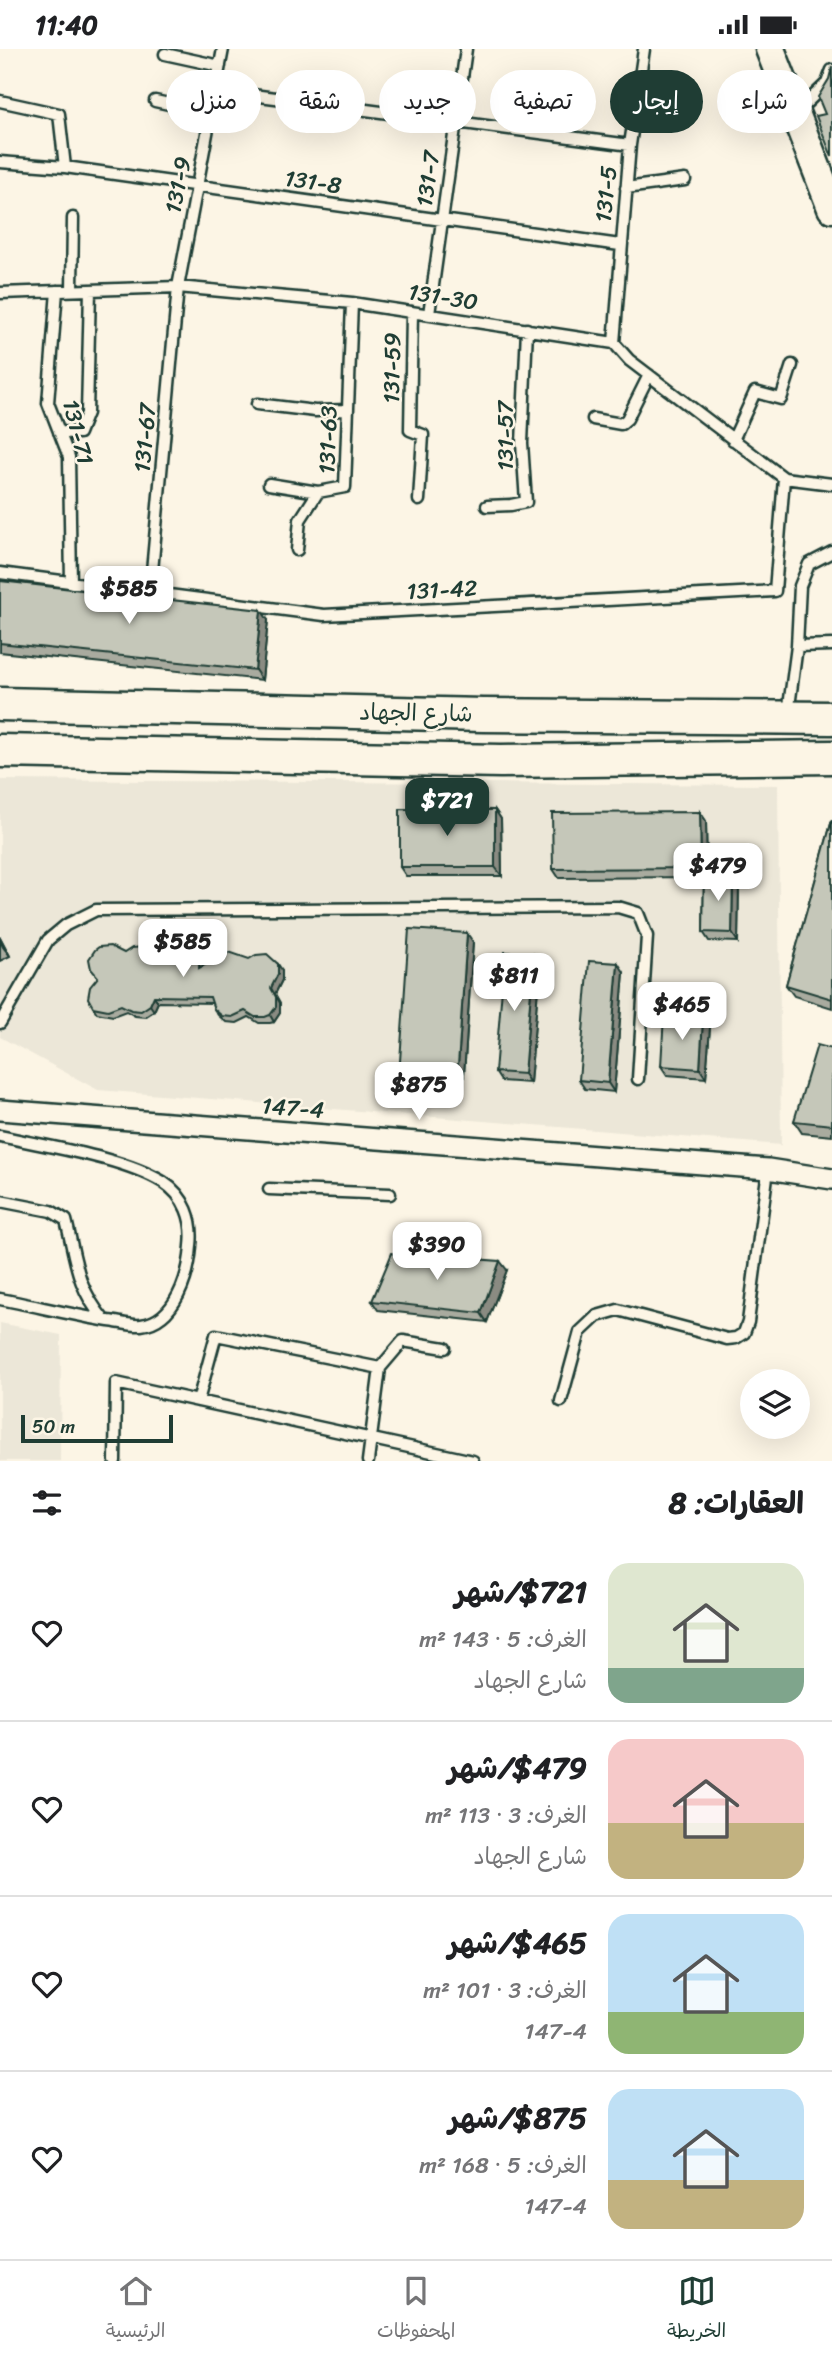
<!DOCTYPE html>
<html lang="ar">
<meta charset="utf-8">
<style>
:root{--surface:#fff;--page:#f2f2f2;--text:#202124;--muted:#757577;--line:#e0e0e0;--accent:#1f3d34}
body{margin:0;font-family:Sriracha,"Playpen Sans Arabic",sans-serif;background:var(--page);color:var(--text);direction:rtl;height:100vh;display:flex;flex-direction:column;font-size:26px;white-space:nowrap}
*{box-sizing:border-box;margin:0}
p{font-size:23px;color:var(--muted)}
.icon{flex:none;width:38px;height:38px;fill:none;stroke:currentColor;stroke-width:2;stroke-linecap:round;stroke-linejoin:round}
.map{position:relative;height:1412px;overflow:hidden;direction:ltr}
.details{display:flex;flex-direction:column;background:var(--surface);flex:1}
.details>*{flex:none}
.hud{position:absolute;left:21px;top:21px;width:791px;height:63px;direction:rtl;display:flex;gap:14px}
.tools{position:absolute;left:740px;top:1320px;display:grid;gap:14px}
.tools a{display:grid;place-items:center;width:70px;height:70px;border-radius:50%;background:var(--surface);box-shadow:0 7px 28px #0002;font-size:35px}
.scale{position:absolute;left:21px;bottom:18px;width:152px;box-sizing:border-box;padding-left:7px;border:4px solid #1f3d34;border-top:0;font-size:19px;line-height:24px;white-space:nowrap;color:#1f3d34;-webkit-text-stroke:5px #fcf5e5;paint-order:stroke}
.price{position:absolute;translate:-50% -60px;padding:0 16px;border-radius:14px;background:#fff;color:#222;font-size:23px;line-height:46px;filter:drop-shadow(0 2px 4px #0008)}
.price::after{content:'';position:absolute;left:50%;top:42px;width:21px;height:16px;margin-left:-10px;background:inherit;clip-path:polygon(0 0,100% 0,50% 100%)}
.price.selected{background:var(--accent);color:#fff}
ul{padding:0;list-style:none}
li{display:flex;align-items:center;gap:21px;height:175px;padding:0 28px}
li+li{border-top:2px solid var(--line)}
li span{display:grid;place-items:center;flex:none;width:196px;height:140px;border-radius:21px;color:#555}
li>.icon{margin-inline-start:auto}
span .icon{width:84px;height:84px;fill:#fffc;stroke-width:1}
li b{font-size:30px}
h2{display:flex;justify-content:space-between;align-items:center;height:84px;padding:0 28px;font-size:30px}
.pill{padding:0 24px;border-radius:32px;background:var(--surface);box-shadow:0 7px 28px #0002;font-size:24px;line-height:63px}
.pill.selected{background:var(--accent);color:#fff}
.status{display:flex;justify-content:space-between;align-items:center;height:49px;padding:0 35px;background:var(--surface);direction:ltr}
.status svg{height:19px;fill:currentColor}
.tabs{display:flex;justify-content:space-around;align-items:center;height:98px;border-top:2px solid var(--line);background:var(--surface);font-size:19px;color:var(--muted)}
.tabs a{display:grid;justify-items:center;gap:4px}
.tabs .selected{color:var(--accent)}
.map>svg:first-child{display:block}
</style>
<div class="status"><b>11:40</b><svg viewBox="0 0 49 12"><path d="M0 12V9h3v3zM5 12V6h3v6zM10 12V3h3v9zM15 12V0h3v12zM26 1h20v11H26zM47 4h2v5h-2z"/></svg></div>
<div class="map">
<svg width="832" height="1412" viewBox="0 0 832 1412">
<rect width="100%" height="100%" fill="#fcf5e5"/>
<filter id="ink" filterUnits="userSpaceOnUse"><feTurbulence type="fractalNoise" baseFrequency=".0143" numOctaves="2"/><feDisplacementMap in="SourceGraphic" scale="14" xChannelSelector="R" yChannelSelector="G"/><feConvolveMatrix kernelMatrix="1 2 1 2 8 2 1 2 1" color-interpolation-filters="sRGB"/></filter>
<g filter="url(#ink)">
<path fill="#ece7d8" d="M0 731 778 736 781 1096 98 1041 0 988Z
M0 1274 61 1286 60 1412H0Z"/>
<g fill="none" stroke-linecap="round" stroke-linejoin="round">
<g stroke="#1f3d34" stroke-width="15">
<path id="lane" d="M165 5 220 17
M215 41 630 96
M0 52 59 65 65 118
M155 52 211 64
M798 62 827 34 832 21
M0 113 65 118 620 196
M626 139 685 131
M72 241 73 169
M57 242 48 354 69 408 71 534
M0 244 178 238 352 254 614 294 629 311 784 429 832 435
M412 263 410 381 423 386 419 451
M429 265 466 0
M614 294 630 96 644 0
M257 355 315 362 348 361
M593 370 621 375 627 370 649 326
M59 383 79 384 87 364 90 241
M733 391 755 343 781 350 792 316
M269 435 318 443
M487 457 511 456 526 453 522 394 527 280
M297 501 300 471 318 443 345 438 352 254
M0 524 324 566 775 542 784 429
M150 544 178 238 223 0
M797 597 832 596
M788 665 797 597 800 537 809 515 832 503
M0 974 48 891 66 876 96 861 618 858 638 864 647 887 638 1030
M0 1087C48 1098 122 1108 163 1133 185 1147 194 1171 191 1197 189 1226 176 1272 141 1276 131 1277 119 1273 109 1272 73 1266 36 1257 0 1250
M269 1140 390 1145
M0 1152 51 1162 66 1171C76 1211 76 1237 104 1271
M380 1319 403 1292 445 1299
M198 1352 216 1286 380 1319 368 1412
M561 1352 580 1283 597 1267 618 1261 727 1290 736 1289 744 1284 748 1273 768 1120
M115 1412 116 1334 473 1412"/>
</g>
<g stroke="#1f3d34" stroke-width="24">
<path id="street" d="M0 1061 768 1120 832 1130"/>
</g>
<g stroke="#1f3d34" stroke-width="33">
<path id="secondary" d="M770 0 832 159"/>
</g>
<g stroke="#1f3d34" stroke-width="37">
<path id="primary" d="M0 655 483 666 832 669
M0 702 501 712 832 708"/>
</g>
<use href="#lane" stroke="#fcf5e5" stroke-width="10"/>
<use href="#street" stroke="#fcf5e5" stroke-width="19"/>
<use href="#secondary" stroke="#fcf5e5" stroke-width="28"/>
<use href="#primary" stroke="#fcf5e5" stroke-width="32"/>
</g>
<path fill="#a9ab9f" stroke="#1f3d34" stroke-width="2" d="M0 532 268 571 262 631 0 603Z
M495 761 501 770 502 827H406L400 818Z
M700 763 706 772 707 824H733L739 833 738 893 709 892 703 883 704 828 559 829 553 820Z
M832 771V959L794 947 786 936Z
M0 888 10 907 0 912Z
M473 893 463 1040 405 1036 399 1027Z
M200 896 204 902V917L282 921V931L275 945 280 954V964L274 973 270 974H259L249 968 237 974 226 973 218 966 214 960 212 954 158 953 154 962 145 968 135 967 126 962 113 967 97 964 93 958 124 904 164 909Z
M540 915 530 1034 501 1032 495 1023Z
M624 923 614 1043 585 1040 579 1031Z
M710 978 706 1029 667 1026 661 1017Z
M832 1000V1087L802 1084 794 1072Z
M507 1221 487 1273 378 1261 372 1252Z"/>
<path fill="#8a8b82" stroke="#1f3d34" stroke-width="2" d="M261 561 268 571 262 631 255 621Z
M495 761 501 770 502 827 495 818Z
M700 763 706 772 707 828 701 819Z
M733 824 739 833 738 893 732 884Z
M467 884 473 893 463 1040 457 1031Z
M0 888 10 907 3 898 0 891Z
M200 896 204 902 203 925 199 919Z
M534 906 540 915 530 1034 524 1025Z
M618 914 624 923 614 1043 608 1034Z
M278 915 282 921V931L275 945 280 954V964L274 973 270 966 271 939Z
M154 947 158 953 154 962 150 956Z
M703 969 710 978 706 1029 700 1020Z
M500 1212 507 1221 487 1273 481 1264Z"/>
<path fill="#c5c7b9" stroke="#1f3d34" stroke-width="2" d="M832 18V108L816 67 825 65 818 48 829 30Z
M0 532 261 561 255 621 0 594Z
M400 760 495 761V818H400Z
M700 763 701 819 553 820 552 764Z
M832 771V950L786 936Z
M704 824H733L732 884 703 883Z
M409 880 467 884 457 1031 399 1027Z
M164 895 200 896 199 919 229 903 249 910 256 906 267 905 278 915V925L271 939 276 948V958L270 966 265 968H255L245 962 232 968 222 967 214 960 210 948 154 947 150 956 141 962 131 961 121 956 108 961 93 958 88 949 90 938 98 928 91 920 89 910 95 901 99 898 110 897 124 904 132 899 143 898 164 909Z
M505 903 534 906 524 1025 495 1023Z
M589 912 618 914 608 1034 579 1031Z
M664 966 703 969 700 1020 661 1017Z
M817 996 832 1000V1076L794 1072Z
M392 1204 500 1212 481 1264 372 1252Z"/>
</g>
<g text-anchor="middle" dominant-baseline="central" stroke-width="5" stroke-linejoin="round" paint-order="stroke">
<g font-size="23" fill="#1f3d34" stroke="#fcf5e5">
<text transform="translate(428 130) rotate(-82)">131-7</text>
<text transform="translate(313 133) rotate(8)">131-8</text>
<text transform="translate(178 136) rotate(-79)">131-9</text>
<text transform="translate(606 145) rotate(-84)">131-5</text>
<text transform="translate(443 248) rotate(9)">131-30</text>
<text transform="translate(392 319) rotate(-89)">131-59</text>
<text transform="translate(78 383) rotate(76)">131-71</text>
<text transform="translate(505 387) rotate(-90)">131-57</text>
<text transform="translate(145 389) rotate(-85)">131-67</text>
<text transform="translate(328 391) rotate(-88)">131-63</text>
<text transform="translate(442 541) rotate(-3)">131-42</text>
<text transform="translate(416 664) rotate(1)">شارع الجهاد</text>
<text transform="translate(293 1059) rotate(4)">147-4</text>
</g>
</g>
</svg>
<div class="tools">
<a><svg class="icon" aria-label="layers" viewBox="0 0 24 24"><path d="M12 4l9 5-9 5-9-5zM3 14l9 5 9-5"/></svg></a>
</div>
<div class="scale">50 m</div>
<b class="price" style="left:129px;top:577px">$585</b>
<b class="price selected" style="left:447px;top:789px">$721</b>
<b class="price" style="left:718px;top:854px">$479</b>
<b class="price" style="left:183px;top:930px">$585</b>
<b class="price" style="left:514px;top:964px">$811</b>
<b class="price" style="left:682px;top:993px">$465</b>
<b class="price" style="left:419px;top:1073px">$875</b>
<b class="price" style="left:437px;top:1233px">$390</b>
<div class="hud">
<a class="pill">شراء</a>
<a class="pill selected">إيجار</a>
<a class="pill">تصفية</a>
<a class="pill">جديد</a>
<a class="pill">شقة</a>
<a class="pill">منزل</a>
</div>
</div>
<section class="details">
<h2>العقارات: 8<svg class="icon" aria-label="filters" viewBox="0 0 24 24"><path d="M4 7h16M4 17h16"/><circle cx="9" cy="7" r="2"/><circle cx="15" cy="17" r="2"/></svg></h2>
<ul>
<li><span style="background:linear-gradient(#dfe7d0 75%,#7fa58c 0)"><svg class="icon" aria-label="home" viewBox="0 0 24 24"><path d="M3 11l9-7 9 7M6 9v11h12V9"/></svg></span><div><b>$721/شهر</b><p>الغرف: 5 · 143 m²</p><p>شارع الجهاد</p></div><svg class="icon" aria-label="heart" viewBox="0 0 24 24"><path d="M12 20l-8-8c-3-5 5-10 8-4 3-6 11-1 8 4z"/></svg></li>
<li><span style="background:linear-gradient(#f6c9c9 60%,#c2b280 0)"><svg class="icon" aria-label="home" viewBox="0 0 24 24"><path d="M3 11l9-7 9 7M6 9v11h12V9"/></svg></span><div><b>$479/شهر</b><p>الغرف: 3 · 113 m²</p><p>شارع الجهاد</p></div><svg class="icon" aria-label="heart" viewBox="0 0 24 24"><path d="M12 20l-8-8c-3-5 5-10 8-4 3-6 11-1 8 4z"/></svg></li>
<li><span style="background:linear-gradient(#bfe0f5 70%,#8fb573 0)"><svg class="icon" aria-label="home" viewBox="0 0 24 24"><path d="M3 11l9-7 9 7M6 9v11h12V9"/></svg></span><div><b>$465/شهر</b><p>الغرف: 3 · 101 m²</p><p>147-4</p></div><svg class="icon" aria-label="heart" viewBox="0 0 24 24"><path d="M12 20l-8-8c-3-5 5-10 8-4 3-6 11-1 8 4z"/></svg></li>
<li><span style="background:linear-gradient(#bfe0f5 65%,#c2b280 0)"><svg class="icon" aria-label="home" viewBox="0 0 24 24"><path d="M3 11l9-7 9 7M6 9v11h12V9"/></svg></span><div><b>$875/شهر</b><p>الغرف: 5 · 168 m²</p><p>147-4</p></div><svg class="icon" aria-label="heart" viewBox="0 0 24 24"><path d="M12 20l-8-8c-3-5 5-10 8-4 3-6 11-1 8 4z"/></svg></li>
</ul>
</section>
<nav class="tabs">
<a class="selected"><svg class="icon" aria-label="map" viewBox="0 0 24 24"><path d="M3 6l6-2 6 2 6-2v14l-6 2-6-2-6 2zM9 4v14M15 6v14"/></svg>الخريطة</a>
<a><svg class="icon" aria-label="saved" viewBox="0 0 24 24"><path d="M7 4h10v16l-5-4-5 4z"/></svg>المحفوظات</a>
<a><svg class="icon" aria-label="home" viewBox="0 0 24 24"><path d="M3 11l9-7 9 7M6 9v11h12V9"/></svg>الرئيسية</a>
</nav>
